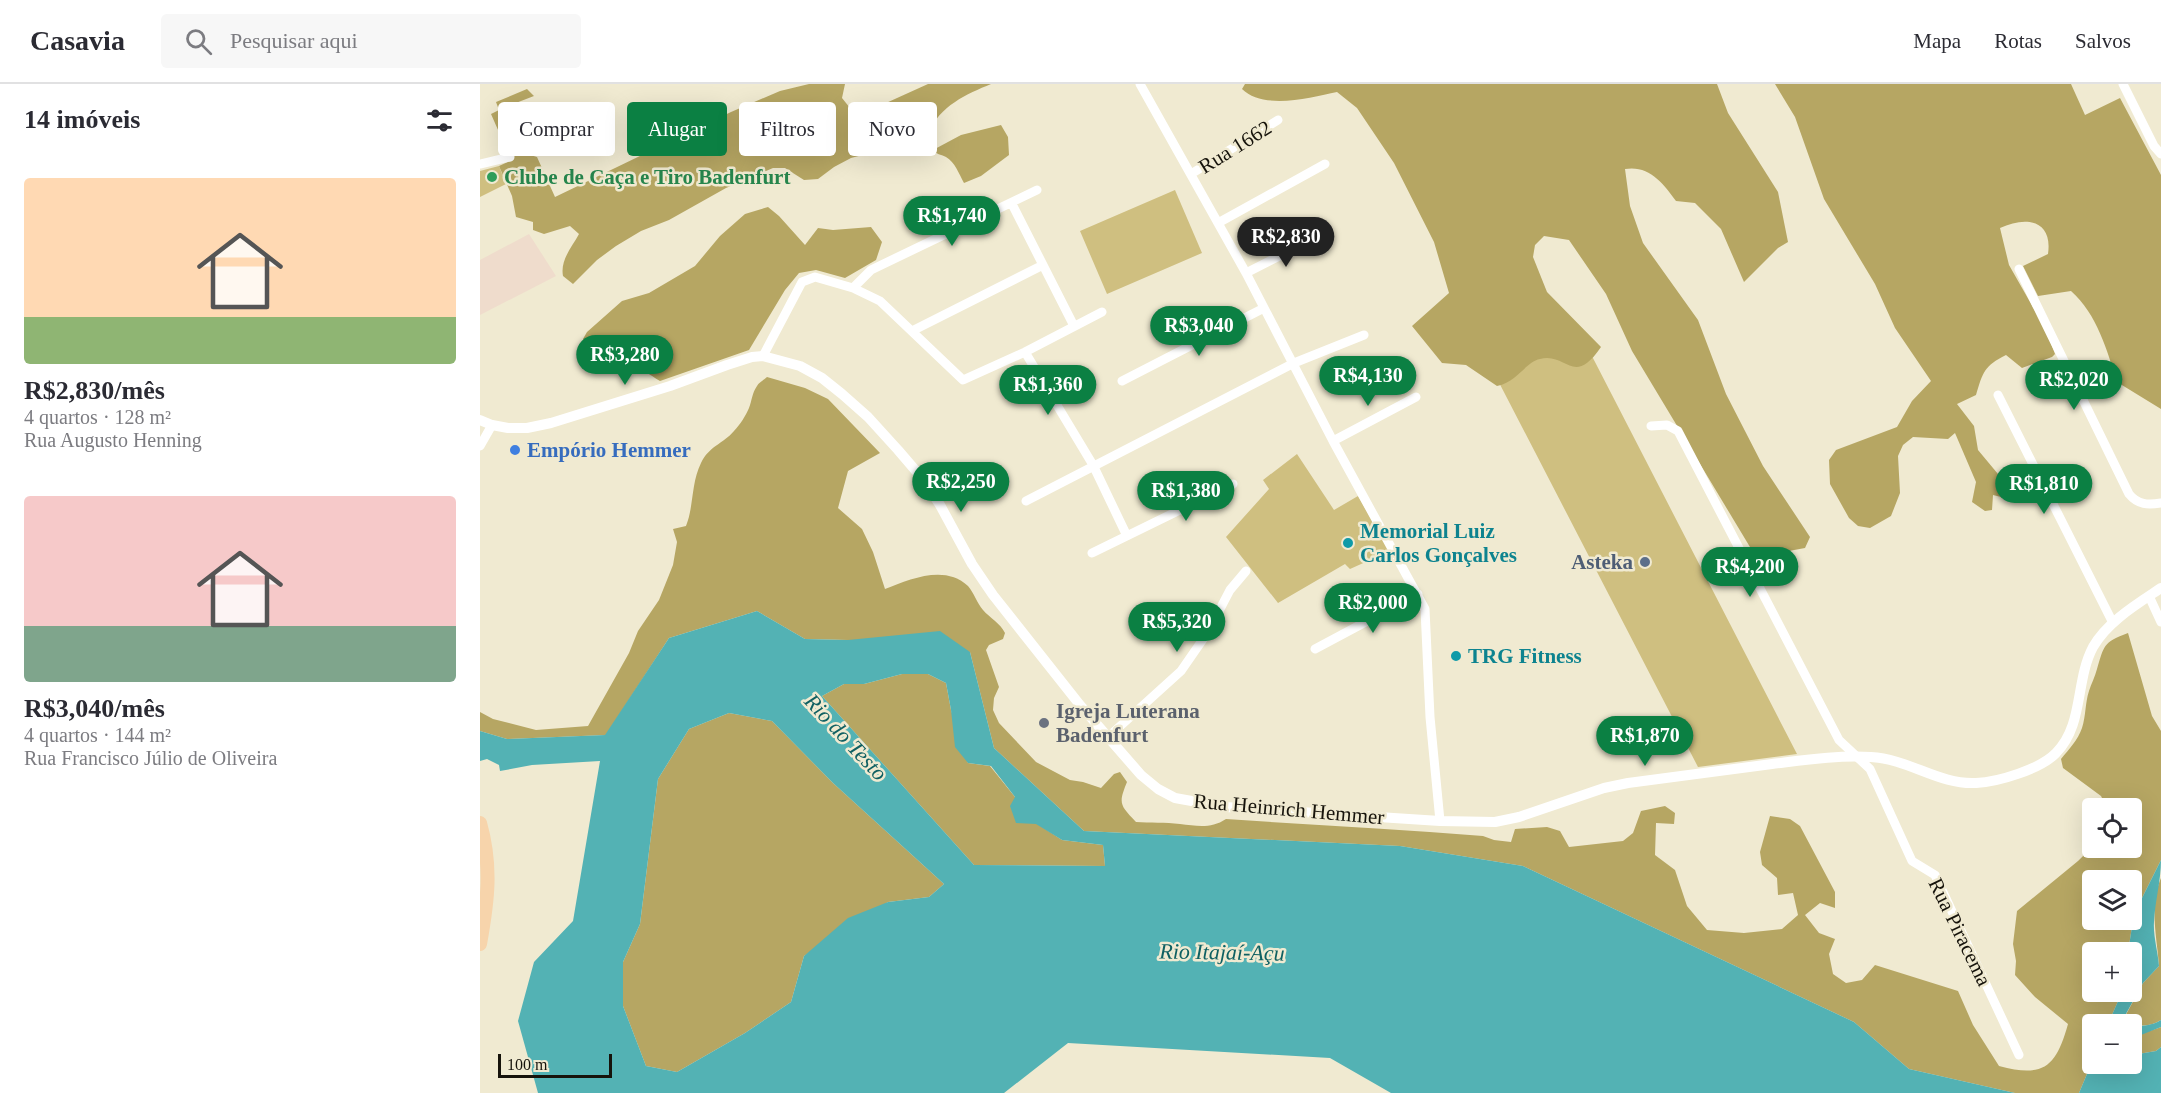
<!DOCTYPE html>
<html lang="pt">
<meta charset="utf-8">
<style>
:root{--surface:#fff;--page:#f7f7f7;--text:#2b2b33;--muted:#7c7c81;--line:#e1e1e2;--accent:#0b8043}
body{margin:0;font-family:Georgia,serif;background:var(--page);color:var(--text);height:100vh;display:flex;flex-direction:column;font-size:22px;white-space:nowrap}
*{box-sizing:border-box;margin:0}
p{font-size:20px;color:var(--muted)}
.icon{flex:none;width:33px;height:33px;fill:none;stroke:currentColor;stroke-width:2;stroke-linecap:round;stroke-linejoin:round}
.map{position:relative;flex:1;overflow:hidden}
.drawer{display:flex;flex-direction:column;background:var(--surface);width:480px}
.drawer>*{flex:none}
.banner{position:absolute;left:18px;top:18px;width:570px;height:54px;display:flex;gap:12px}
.fabs{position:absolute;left:1602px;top:714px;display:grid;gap:12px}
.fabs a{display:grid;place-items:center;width:60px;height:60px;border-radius:6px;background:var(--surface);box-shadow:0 6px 24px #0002;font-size:30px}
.scale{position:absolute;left:18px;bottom:15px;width:114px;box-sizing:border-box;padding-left:6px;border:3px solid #16130b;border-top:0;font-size:16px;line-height:21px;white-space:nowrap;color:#16130b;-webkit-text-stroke:4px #f0ead1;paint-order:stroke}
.price{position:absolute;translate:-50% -51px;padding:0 14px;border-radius:21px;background:var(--accent);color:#fff;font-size:20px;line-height:39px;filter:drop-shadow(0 2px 3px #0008)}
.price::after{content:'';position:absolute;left:50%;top:36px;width:18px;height:14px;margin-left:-9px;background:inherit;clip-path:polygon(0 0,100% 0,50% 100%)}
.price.current{background:#222;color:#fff}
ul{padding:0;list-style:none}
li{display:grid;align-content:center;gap:12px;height:318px;padding:0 24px}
li span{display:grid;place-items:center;height:186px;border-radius:6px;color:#555}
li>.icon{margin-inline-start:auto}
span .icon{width:108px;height:108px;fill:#fffc;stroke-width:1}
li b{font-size:26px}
h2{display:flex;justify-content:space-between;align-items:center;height:72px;padding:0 24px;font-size:26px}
.tag{padding:0 21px;border-radius:6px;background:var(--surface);box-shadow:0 6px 24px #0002;font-size:21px;line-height:54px}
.tag.current{background:var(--accent);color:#fff}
header{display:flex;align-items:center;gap:36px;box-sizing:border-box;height:84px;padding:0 30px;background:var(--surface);border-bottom:2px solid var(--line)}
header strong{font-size:28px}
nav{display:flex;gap:33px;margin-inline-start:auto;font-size:21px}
.search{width:420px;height:54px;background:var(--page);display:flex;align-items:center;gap:15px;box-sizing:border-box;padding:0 21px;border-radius:6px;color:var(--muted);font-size:22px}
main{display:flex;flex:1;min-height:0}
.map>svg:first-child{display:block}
</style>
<header>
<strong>Casavia</strong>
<div class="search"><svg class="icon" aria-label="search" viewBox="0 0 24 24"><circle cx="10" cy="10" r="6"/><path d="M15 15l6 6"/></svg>Pesquisar aqui</div>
<nav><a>Mapa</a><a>Rotas</a><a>Salvos</a></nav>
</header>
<main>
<section class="drawer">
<h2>14 imóveis<svg class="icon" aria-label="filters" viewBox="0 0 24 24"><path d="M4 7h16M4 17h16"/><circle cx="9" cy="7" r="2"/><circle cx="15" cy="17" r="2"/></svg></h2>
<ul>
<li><span style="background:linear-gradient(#ffd9b3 75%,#8fb573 0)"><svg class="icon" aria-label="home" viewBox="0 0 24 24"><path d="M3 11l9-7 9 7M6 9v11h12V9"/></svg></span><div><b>R$2,830/mês</b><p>4 quartos · 128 m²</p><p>Rua Augusto Henning</p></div></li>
<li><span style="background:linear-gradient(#f6c9c9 70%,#7fa58c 0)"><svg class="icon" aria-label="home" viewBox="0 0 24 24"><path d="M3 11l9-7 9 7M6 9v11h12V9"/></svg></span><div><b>R$3,040/mês</b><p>4 quartos · 144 m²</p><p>Rua Francisco Júlio de Oliveira</p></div></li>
</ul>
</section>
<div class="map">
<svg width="1681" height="1009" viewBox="0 0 1681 1009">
<rect width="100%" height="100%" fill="#f0ead1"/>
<path fill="#efdccc" d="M49 150 76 192 0 231V176Z"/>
<path fill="#cfbf80" d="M19 82 26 100 0 113V87Z
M695 106 722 169 627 210 600 147Z
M1098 245 1317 670 1218 683 1012 285Z
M817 370 854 426 878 412 910 467 870 485 865 480 798 519 746 453 789 405 783 396Z"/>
<path fill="#b6a663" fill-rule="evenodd" d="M329 0H365L362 14 370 24H395L448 0H511C487 10 459 22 449 49L430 55 409 46 405 61 390 69 371 74 354 83 338 95 324 96 305 84H293L246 104 189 136 161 147 136 162 117 176 93 200 83 192C80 176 92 163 99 150L90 142 64 150 53 146V138L36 133 32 112 19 82 30 77 22 64V55L11 30 19 26 16 18 47 5 54 12 28 22 47 70 57 73 75 113 251 28 300 7Z
M765 0H1237L1248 29 1298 108 1308 158 1298 164 1264 198 1241 145 1215 119 1196 117C1183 99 1169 81 1145 85L1150 122 1163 159 1218 236 1246 310 1283 382 1330 453 1325 464 1276 473 1152 267 1126 210 1089 156 1064 152 1055 161 1053 173 1067 208 1121 263C1093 304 1087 268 1060 275 1045 278 1039 297 1017 302L986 281 962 279 932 242 969 209 954 158 914 79 877 24 857 8C830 14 783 26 762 5Z
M1295 0H1591L1605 31 1640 14 1681 91V325L1637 298C1627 266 1617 230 1591 207L1558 212 1543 182 1568 170C1573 135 1545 132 1520 144L1529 181 1566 246 1575 270 1572 273 1542 284 1526 271C1504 282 1503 288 1496 311L1477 320 1494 342 1498 366 1523 396 1525 414 1513 411 1512 426 1505 427 1492 418 1496 398 1475 349 1468 355 1433 353 1423 361 1418 372 1420 409 1411 432 1390 444 1378 442 1369 434 1350 400 1349 376 1356 366 1417 343 1432 317 1451 297 1415 244 1395 200 1344 115 1315 33Z
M521 41 528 53 529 71 501 92 484 99C479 90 475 78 466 73 460 70 457 71 453 66L481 51Z
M288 123 299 132 325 161 338 144 353 146 391 143 402 158 396 176 365 194 336 186 319 189 305 206 269 266 180 297C170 291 158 282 146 279 128 275 107 277 103 255L107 248 142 217 169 209 215 182 240 152 265 130Z
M287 293 325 304 348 315 400 369 368 387 358 424 382 445 393 468 405 505C430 495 465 480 488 502 494 509 497 519 503 526 510 534 520 539 525 549L523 555 509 561 506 566 519 603 514 614 513 626 519 639 556 678 590 696 603 698 621 704 634 690 640 688 647 698C638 720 640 721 656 738 670 739 685 738 700 740 717 742 731 745 746 735 832 741 917 745 1003 752L1014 756 1031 758 1035 745 1067 743 1080 747 1089 763 1143 757 1153 749 1161 727 1185 722 1195 729 1194 740 1176 739 1175 771 1195 786 1207 822 1227 846 1264 849 1302 845 1318 831 1313 809 1298 811 1297 794 1282 781 1280 768 1290 732 1310 735 1320 742 1355 808V824L1340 819 1325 831 1339 849 1355 855 1349 870 1353 890 1366 899 1382 896 1395 881 1478 907 1493 941 1519 982C1564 994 1576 983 1588 940L1555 913 1535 891 1536 877 1533 860 1537 827 1598 777 1612 763 1652 764V724H1627L1621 712 1583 684 1581 675C1589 665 1598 656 1602 644 1606 632 1605 619 1609 607 1611 600 1615 593 1617 585 1624 562 1623 558 1648 549L1672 632 1681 647V776L1654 830 1648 868H1612V908H1642L1628 940H1612V978L1599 1009H1535L1429 985 1374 938 1043 782 920 762 604 747 514 664 490 568 368 556 325 555 277 527 189 554 126 651 27 655 0 647V628L13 635 56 646 108 642 149 569 158 547 179 516 193 481 197 458 193 445 206 442C214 422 211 399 221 379 229 362 243 360 254 347 260 341 266 331 269 324 272 316 272 309 277 302 279 298 284 296 287 293ZM1612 796H1652V836H1612Z
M422 590H448L466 599 471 626 488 679 510 682 556 739 582 756 623 761 625 782 494 781 342 612 364 600H384Z
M249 629 292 637 353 699 464 800 449 813 408 818 324 872 311 918 265 949 197 988 166 982 143 922V878L160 840 178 695 209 645Z
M1681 794V936C1669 944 1655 942 1642 938L1663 899 1679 882C1677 853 1669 822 1681 794Z
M1681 943V963L1676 967 1652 971C1651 949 1663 950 1681 943Z"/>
<path fill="#53b2b4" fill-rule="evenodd" d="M277 527 325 555 368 556 460 547 490 568 514 664 604 747 920 762 1043 782 1374 938 1429 985 1535 1009H911L850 974 588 959 524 1009H58L38 937 54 878 93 837 120 677 52 681 20 687 19 681 7 675 0 677V647L27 655 125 651 189 554ZM422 590H448L466 599 471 626 475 663 488 679 511 682 535 713 530 722 536 739 556 740 582 756 623 761 625 782 494 781 342 612 364 600H384ZM249 629 292 637 353 699 464 800 449 813 408 818 368 834 324 872 311 918 265 949 197 988 166 982 143 922V878L160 840 178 695 209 645Z
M1681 776C1681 797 1675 817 1674 838 1673 852 1678 868 1679 882L1663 899 1642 937 1651 940H1628L1642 908H1652V868H1648L1654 830Z
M1681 936V943L1656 953 1652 959V941C1660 943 1674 941 1681 936Z
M1681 963V1009H1599L1612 978V980H1652V971L1676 967Z"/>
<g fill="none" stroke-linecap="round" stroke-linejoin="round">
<path stroke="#fff" stroke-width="9" d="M660 0 766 189 853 357 945 525 950 633 960 737
M1643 0 1674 62 1681 70
M0 80 30 73
M711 90 798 36
M532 120 594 242
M738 139 845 80
M1539 185 1649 410C1658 421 1668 421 1681 419
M766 189 833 155
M373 204 391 186 557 106
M432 247 563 181
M545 268 613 381 647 452
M283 272 322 198 335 193 373 204 400 217 483 296 545 268 622 228
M642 297 784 224
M1518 311 1633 539
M1171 342 1187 341 1198 347 1359 656 1390 685 1432 777 1455 791 1539 971
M853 357 936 313
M0 362 12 341
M546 417 814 279 884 251
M612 469 753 400
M1669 512 1681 538
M835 565 938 510
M627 654 701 587 728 548 750 506 766 487"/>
<path stroke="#fff" stroke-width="10" d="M0 336 12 341 28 344H47L71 339 190 302 247 281 272 273 283 272 320 282 342 294 362 310 388 333 418 366 442 394 460 421 492 480 513 511 600 621 661 691 678 705 695 714 745 723 960 737 1015 738 1039 733 1124 704 1148 699C1196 693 1244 686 1292 680 1325 676 1358 671 1391 673 1429 675 1459 701 1496 699 1518 698 1561 685 1576 669 1604 641 1595 597 1613 563 1627 538 1657 520 1681 504"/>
<path stroke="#f7d4ab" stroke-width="14" d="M0 739C12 782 8 816 0 860"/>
</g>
<circle fill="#2e9e5b" stroke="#f0ead1" stroke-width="2" cx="12" cy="93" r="6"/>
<circle fill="#3f7fe0" stroke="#f0ead1" stroke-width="2" cx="35" cy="366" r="6"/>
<g fill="#0f9aa8" stroke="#f0ead1" stroke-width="2">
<circle cx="868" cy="459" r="6"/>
<circle cx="976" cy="572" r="6"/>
</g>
<circle fill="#5c6f8a" stroke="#f0ead1" stroke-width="2" cx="1165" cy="478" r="6"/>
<circle fill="#6b7280" stroke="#f0ead1" stroke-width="2" cx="564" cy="639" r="6"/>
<g text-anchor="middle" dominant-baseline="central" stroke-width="5" stroke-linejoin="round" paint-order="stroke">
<g font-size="21" fill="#16130b" stroke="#f0ead1">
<text transform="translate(755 63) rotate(-32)">Rua 1662</text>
<text transform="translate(809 725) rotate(5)">Rua Heinrich Hemmer</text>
<text transform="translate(1480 848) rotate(64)">Rua Piracema</text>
</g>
<g font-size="21" font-weight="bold" fill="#27864d" stroke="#f0ead1" text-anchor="start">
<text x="24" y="93">Clube de Caça e Tiro Badenfurt</text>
</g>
<g font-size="21" font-weight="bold" fill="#366cbe" stroke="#f0ead1" text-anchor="start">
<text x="47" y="366">Empório Hemmer</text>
</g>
<g font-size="21" font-weight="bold" fill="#0d838f" stroke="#f0ead1" text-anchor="start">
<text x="880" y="447">Memorial Luiz<tspan x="880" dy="24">Carlos Gonçalves</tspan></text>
<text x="988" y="572">TRG Fitness</text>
</g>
<g font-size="21" font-weight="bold" fill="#4e5e75" stroke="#f0ead1" text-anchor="end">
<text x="1153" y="478">Asteka</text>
</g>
<g font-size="21" font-weight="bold" fill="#5b616d" stroke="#f0ead1" text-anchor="start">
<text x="576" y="627">Igreja Luterana<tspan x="576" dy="24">Badenfurt</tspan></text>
</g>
<g font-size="22" font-style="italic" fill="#0f6062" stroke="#f0ead1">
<text transform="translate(366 653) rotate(47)">Rio do Testo</text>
<text transform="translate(742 868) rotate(1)">Rio Itajaí-Açu</text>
</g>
</g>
</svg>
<div class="fabs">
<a><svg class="icon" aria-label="locate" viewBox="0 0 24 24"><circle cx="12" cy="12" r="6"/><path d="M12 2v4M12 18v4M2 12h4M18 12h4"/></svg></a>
<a><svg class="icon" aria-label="layers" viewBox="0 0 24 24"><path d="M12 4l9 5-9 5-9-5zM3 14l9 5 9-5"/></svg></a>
<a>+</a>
<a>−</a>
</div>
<div class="scale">100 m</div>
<b class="price" style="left:472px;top:163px">R$1,740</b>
<b class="price current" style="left:806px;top:184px">R$2,830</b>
<b class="price" style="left:719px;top:273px">R$3,040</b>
<b class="price" style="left:145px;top:302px">R$3,280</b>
<b class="price" style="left:888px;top:323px">R$4,130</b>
<b class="price" style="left:1594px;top:327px">R$2,020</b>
<b class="price" style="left:568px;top:332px">R$1,360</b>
<b class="price" style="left:481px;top:429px">R$2,250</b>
<b class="price" style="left:1564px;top:431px">R$1,810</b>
<b class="price" style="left:706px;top:438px">R$1,380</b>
<b class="price" style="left:1270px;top:514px">R$4,200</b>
<b class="price" style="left:893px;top:550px">R$2,000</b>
<b class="price" style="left:697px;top:569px">R$5,320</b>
<b class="price" style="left:1165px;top:683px">R$1,870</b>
<div class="banner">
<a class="tag">Comprar</a>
<a class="tag current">Alugar</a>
<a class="tag">Filtros</a>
<a class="tag">Novo</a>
</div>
</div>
</main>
